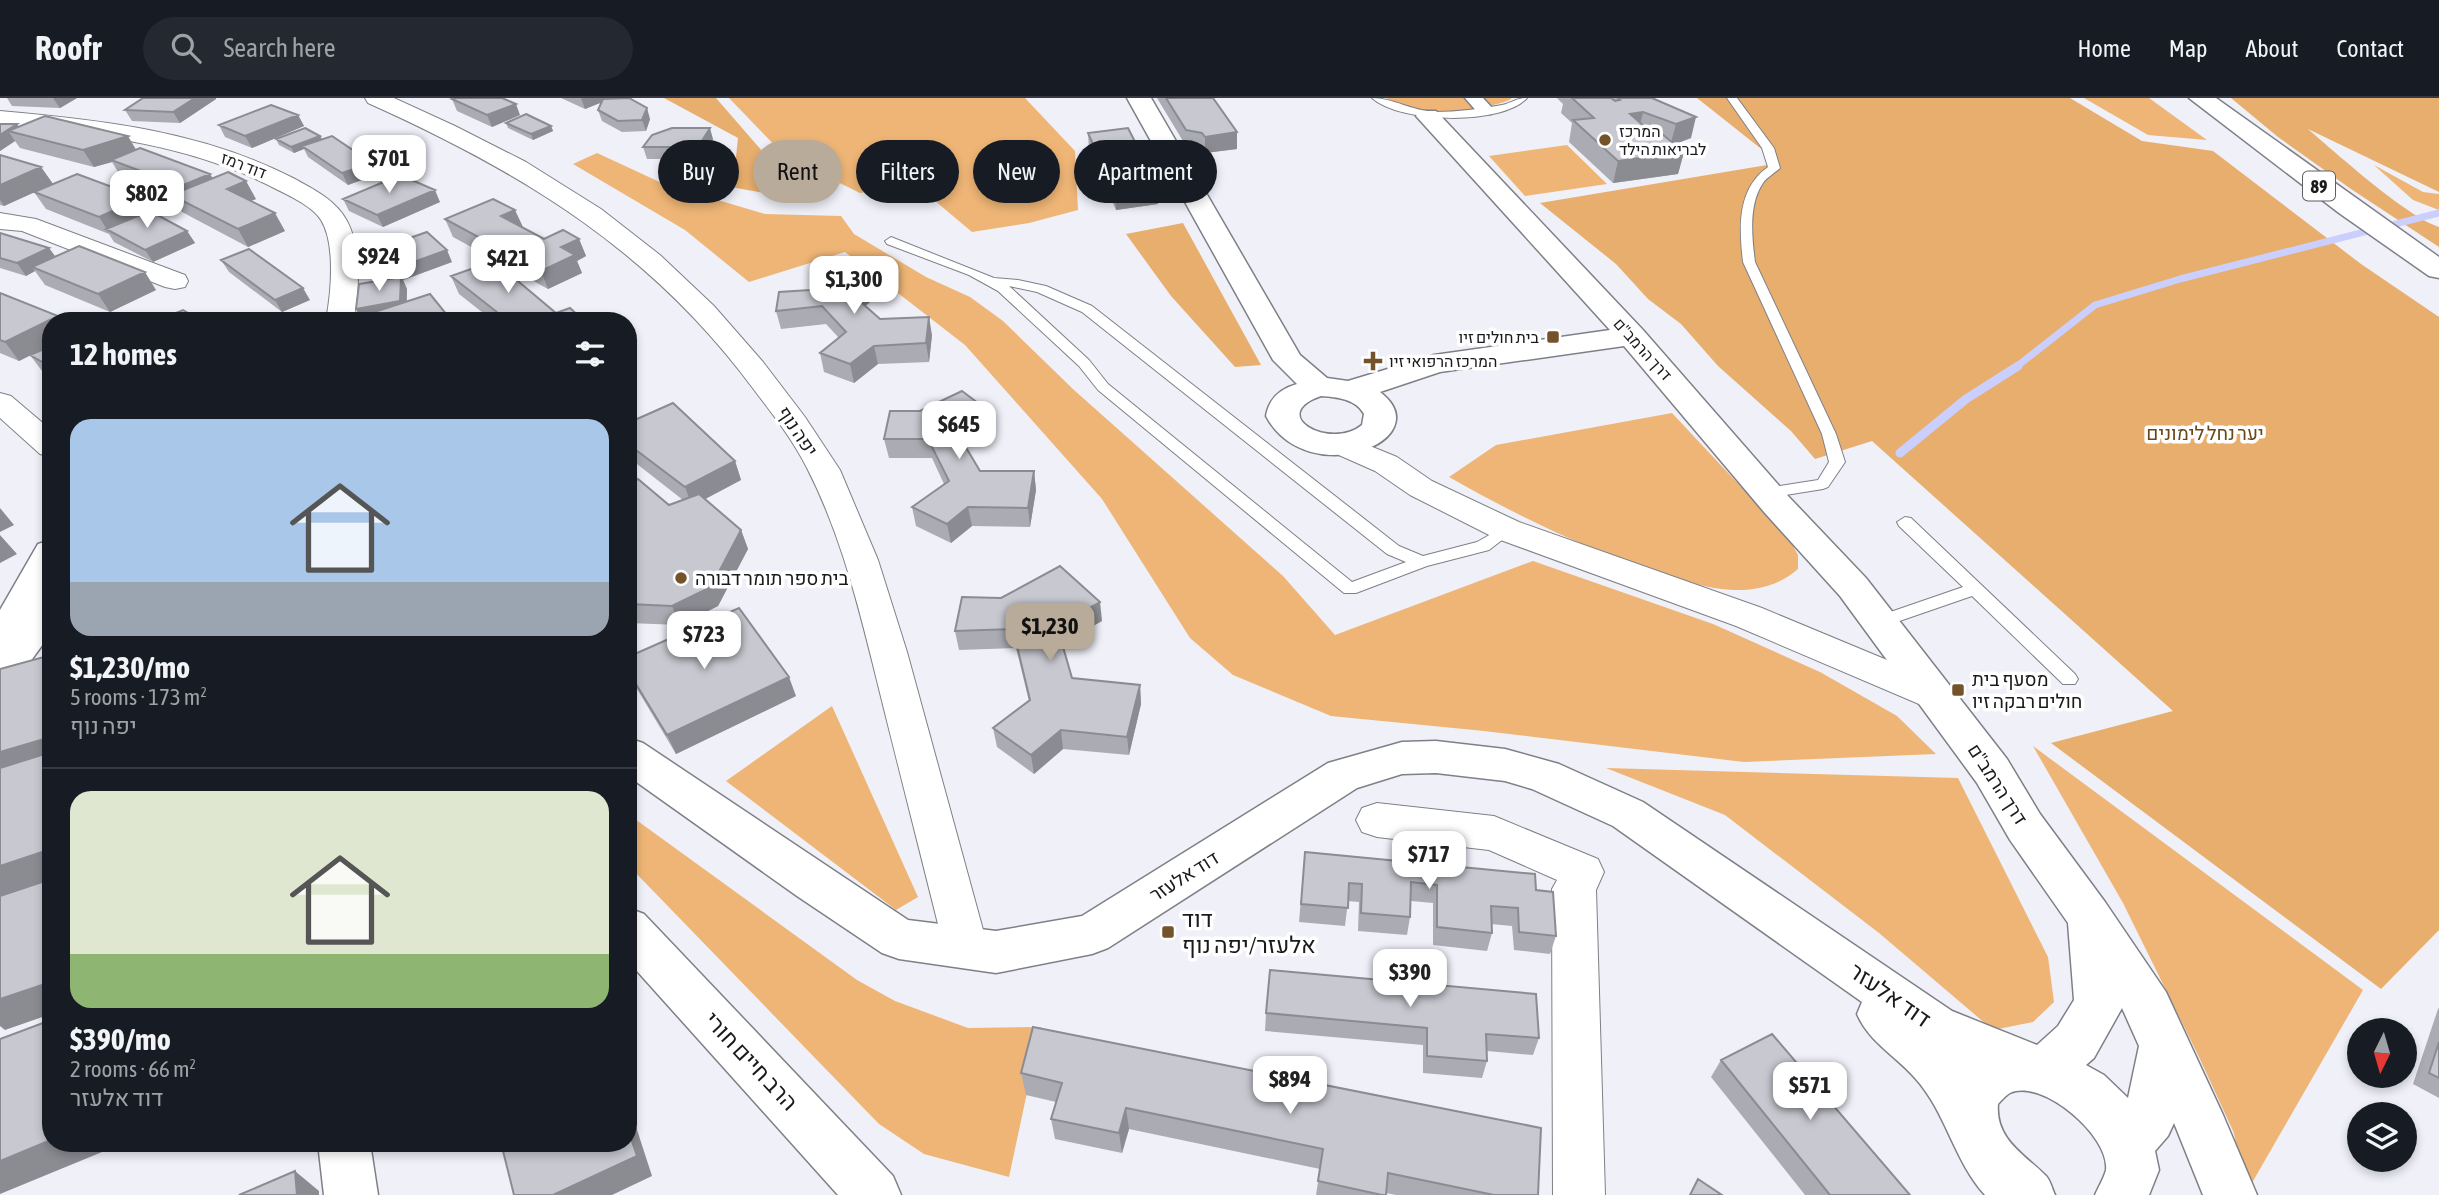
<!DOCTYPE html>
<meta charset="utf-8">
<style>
:root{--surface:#171b24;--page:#242831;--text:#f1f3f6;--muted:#9ea1a6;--line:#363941;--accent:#b9ab9a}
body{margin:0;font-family:"Asap Condensed",Heebo,sans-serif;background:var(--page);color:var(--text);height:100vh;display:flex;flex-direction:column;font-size:26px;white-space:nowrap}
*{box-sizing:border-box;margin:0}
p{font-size:23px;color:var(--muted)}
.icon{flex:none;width:38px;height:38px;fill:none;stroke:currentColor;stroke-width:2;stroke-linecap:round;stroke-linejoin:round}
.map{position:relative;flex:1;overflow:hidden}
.drawer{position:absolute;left:42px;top:214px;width:595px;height:840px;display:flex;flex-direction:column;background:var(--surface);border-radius:28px;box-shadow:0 4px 10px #0003}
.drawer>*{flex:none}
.guide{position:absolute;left:658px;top:42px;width:665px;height:63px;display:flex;gap:14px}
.needle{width:46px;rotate:185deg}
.tools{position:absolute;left:2347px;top:920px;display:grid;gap:14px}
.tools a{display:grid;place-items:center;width:70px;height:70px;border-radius:50%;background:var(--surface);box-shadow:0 4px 10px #0003;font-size:35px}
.price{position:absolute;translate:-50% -60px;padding:0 16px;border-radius:14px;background:#fff;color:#222;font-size:23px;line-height:46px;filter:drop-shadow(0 2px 4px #0008)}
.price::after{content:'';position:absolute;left:50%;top:42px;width:21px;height:16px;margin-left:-10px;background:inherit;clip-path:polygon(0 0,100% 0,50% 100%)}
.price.current{background:var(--accent);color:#111}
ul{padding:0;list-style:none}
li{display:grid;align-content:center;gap:14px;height:371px;padding:0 28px}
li+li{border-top:2px solid var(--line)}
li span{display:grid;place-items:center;height:217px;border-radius:21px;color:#555}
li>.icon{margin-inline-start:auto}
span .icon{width:126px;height:126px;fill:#fffc;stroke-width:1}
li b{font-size:30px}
h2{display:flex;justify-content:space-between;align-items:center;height:84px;padding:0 28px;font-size:30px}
.pill{padding:0 24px;border-radius:32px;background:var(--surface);box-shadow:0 4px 10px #0003;font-size:24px;line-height:63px}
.pill.current{background:var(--accent);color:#111}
header{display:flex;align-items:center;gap:42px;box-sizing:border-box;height:98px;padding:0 35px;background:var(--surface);border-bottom:2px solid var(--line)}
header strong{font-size:33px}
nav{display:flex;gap:38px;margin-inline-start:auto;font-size:24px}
.search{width:490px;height:63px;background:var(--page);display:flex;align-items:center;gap:18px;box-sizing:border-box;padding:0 24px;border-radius:38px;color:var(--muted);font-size:26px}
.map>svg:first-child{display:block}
</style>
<header>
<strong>Roofr</strong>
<div class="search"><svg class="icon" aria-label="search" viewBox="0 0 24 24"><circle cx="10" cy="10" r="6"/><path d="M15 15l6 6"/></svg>Search here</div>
<nav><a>Home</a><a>Map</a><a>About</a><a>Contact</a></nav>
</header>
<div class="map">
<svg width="2439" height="1097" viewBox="0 0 2439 1097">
<rect width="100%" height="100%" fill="#eff0f8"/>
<path fill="#eeb576" d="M729 0H1025L1075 53 1078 112 1029 125 972 134 915 86 860 95 785 58Z
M1386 0H1512C1502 9 1442 16 1427 14 1414 12 1397 8 1386 0Z
M2084 0H2149L2207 42 2148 37Z
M1567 47 1607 86 1525 98 1489 58Z
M597 55 664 86 765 116 841 118 854 136 926 179 970 199 1003 223 1074 292 1283 478 1335 537 1533 463 1713 526 1820 574 1897 618 1936 656 1744 664 1484 633 1331 618 1233 577 1190 540 1102 401 965 247 845 154 749 184 685 132 573 66Z
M2374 67 2423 94 2439 96V112L2413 102Z
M1672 315 1788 439 1798 457V471C1781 486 1758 493 1734 492 1707 491 1682 482 1657 474 1583 450 1516 417 1449 379L1496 347Z
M832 608 918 799 896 812 726 683Z
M2033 648 2363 892 2245 1097 2234 1035 2199 959 2123 805Z
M1606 670 1958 680 2048 859 2054 904 2033 924 1993 932 1879 835 1725 717Z
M628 716 857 882 895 903 968 930 1041 929 1009 1079 924 1056 879 1026 628 767Z"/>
<path fill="#e8ae6d" d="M664 0H716L796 92 776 97 725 88 736 59 738 40Z
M1697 0H2070L2142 43 2213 53 2361 166 2439 219V832L2381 891 2051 645 2173 613 1872 343 1815 361 1791 333 1718 268 1681 226 1648 201 1616 166 1540 105 1779 65Z
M2231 0H2439V94L2308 31C2337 56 2406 118 2439 129V149L2351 91 2278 39Z
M1183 125 1261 267 1235 269 1171 198 1126 136Z"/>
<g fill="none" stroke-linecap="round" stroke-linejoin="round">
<path stroke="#cbcffd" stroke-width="7" d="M2016 269 2095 207 2180 181 2439 115"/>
<path stroke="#cbcffd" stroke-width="9" d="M1900 355 1966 301 2018 268"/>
<g stroke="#7f8087" stroke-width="2">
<path id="service" d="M1372 0C1393 0 1412 13 1436 14 1457 14 1480 11 1502 7 1512 5 1516 0 1527 0 1502 28 1399 25 1372 0Z
M1727 0H1737L1774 50 1780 70C1775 75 1767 79 1763 85 1748 107 1752 140 1755 164L1836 336 1845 364 1828 389 1823 391 1767 400 1759 395 1767 390 1818 382 1829 364 1822 336 1743 164C1739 129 1737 91 1768 69L1762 50Z
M891 139 994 180 1018 182 1046 188 1092 208 1399 448 1423 458 1477 444 1507 427 1515 432 1489 452 1427 468 1356 495H1344L1098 292 1079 268 998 193 969 177 887 146 885 143ZM1009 188 1037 194 1082 214 1387 456 1406 464 1352 484 1108 286 1089 262Z
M1905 419 1911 420 2075 576 2078 581 2075 586H2063L1972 498 1885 528H1873L1870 524 1873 520 1963 489 1899 428 1897 424Z"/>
</g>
<g stroke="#7f8087" stroke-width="3">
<path id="pedestrian" d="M1465 0H1483L1494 12 1491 16H1479Z"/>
</g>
<g stroke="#7f8087" stroke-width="2">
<path id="minor" d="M365 0H394L455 28 526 64 601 111 660 157 714 208 763 264 805 319 840 372 878 462 907 554 988 850 982 864 966 870 950 864 944 850C924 769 903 688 883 607 863 527 845 444 807 370 793 342 774 318 755 293 652 153 524 75 368 5Z
M0 13C101 22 202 33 293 80 313 91 336 102 347 123 362 151 359 191 354 222H326C331 196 336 146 321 122 313 109 292 99 278 92 191 46 97 36 0 27Z
M0 115 36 121 185 177 188 183 185 189 175 191 165 189 22 133 0 131Z
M0 295 11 298 51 332V359L40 356 0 320Z
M1343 337 1397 359 1432 383 1519 424 1762 510 1952 589 1958 599 1952 609 1939 613 1926 609 1736 528 1495 440 1410 397 1375 373 1332 354 1327 347 1332 340Z
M1377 705 1494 718 1598 761 1604 774 1596 792 1605 1097H1553L1552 791 1557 782 1489 752 1377 739 1362 734 1356 722 1362 710Z"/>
</g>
<g stroke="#7f8087" stroke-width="3">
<path id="tertiary" d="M1127 0H1151L1300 257 1327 280 1348 283 1434 257 1610 232 1416 18 1420 13H1436L1643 232 1788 398 1866 480 2007 661 2040 716 2105 804 2166 894 2223 1017 2257 1097H2203L2174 1025 2168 1038 2155 1053 2159 1072 2149 1097H2095C2098 1090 2104 1080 2106 1072 2110 1038 2042 980 2010 995 2006 997 2001 1003 1998 1006 1995 1041 2024 1056 2045 1077 2050 1081 2052 1091 2055 1097H1985C1954 1063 1946 1014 1915 980 1896 958 1869 944 1857 916L1862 904 1613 728 1532 691 1505 683 1436 675 1402 676 1357 690 1108 850 1092 856 996 875 899 861 882 855 797 798 628 678V640L643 645 908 822 996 833 1082 818 1328 665 1402 644 1436 643 1505 651 1559 666 1643 704 1952 913 2037 947 2058 928 2074 902 2068 825 2010 742 1977 685 1840 498 1764 414 1624 248 1440 274 1380 294C1442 342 1307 395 1266 318 1269 300 1280 291 1297 286L1273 262ZM1321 298C1337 299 1356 301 1364 316L1362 327C1330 353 1266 317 1321 298ZM2122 910 2139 948 2128 1000 2104 977 2086 967 2094 960Z
M51 442V491L42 508 51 511V535L14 586 0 590V512L38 446Z
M628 810 644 816 893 1078 901 1097H838L628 863Z
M318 1045H370L378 1097H324Z"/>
</g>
<g stroke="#7f8087" stroke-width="3">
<path id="trunk" d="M2189 0H2216L2439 159V180L2429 178 2339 115Z"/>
</g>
<use href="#service" fill="#fff" fill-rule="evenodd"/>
<use href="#pedestrian" fill="#fff" fill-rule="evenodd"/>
<use href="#minor" fill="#fff" fill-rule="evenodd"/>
<use href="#tertiary" fill="#fff" fill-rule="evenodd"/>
<use href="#trunk" fill="#fff" fill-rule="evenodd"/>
</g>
<path fill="#abacb3" d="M7 0H77L60 10 12 8Z
M561 0H608L650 21 646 33 622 34 602 23 598 12 601 4 585 11Z
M1157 0H1213L1237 51 1205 55 1202 52 1186 48Z
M1557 0H1652L1691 40 1675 46 1684 54 1678 76 1613 85 1569 44 1572 25 1561 15 1563 6Z
M216 1 180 25 132 23 125 12Z
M452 1 520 17 492 29 457 13Z
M298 17 304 28 252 50 225 39 219 27Z
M506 25 551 28 553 33 533 42 508 30Z
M0 26H17L18 29 136 52 213 80 256 101 251 103 285 133 248 149 182 114 171 97 175 95 118 74 112 64 94 69 20 50 15 43 0 53Z
M1088 35 1158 89V106L1116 112 1089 51Z
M320 38 322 41 372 65 378 76 348 87 308 59 304 51 294 55 279 47 276 41Z
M713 41 702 61H647L643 49Z
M0 57 41 69 53 86 142 100 150 113 187 133 195 145 153 164 114 144 109 136 46 111 34 94 4 108 0 107Z
M343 101 440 104 383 129 349 113Z
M445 121 522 130 544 141H579L586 158 577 163 582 175 548 191 453 139Z
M0 135 49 150 55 159 156 192 110 214 45 187 35 173 26 178 0 170Z
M361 157 452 164 403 182 407 191V203L450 222H362L356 211 381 182 367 169Z
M221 162 310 202 282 214 229 174Z
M451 178 556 215 583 222H492L459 196Z
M0 195 58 218 61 222H51V247L19 263 0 255Z
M881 195 865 208 880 221 932 237 929 264 878 266 854 285 824 274 820 255 839 240 826 226 781 231 776 213Z
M51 248V283L48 281 30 257Z
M628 325 735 363 741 382 705 401 741 432 748 451 718 508 680 527 628 525V386L669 407 683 402 628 359Z
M993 333 964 347 980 373H1034L1036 392 1030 429 972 428 951 445 916 428 912 409 944 386 932 360H889L884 341Z
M1102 523 1062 545 1072 580 1140 587 1141 606 1129 657 1063 651 1034 676 997 649 993 630 1029 603 1016 550 959 552 955 533Z
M628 559 796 598 676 656 628 576Z
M1305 754 1536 792 1556 838 1550 856 1514 852 1512 828 1491 826 1492 835 1487 853 1433 847V805L1411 803 1410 819 1407 837 1358 833 1359 804 1348 803 1345 828 1299 824Z
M2439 910V1000L2413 986 2438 911Z
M1266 915 1539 940 1533 957 1487 953V963L1482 980 1423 975V947L1265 933Z
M1721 962 1910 1097H1805L1711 979Z
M1021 975 1538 1097H1396L1386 1095V1097H1316L1320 1071 1129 1031 1122 1055 1055 1041 1051 1021 1056 1004 1026 997Z"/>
<path fill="#8b8c92" d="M53 0H77L60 10Z
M195 0H216V1L180 25 173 14Z
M581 0H608V2L585 11Z
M516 6 520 17 492 29 487 17Z
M647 10 650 21 646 33 642 22Z
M1643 14 1638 36 1630 16Z
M298 17 304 28 252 50 245 38Z
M1696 19 1691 40 1670 48 1676 26Z
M17 26 24 37 8 33 15 43 0 53V37Z
M551 28 553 33 533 42 531 36Z
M710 30 713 41 702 61 698 49Z
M1237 34V51L1205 55V39Z
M128 38 138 55 111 62 112 64 94 69 83 52Z
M320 38 323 44 302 48 304 51 294 55 291 49Z
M1684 54 1678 76 1613 85 1618 63Z
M372 65 378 76 348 87 342 75Z
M41 69 53 86 4 108 0 102V87Z
M210 76 217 87 188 100 181 88Z
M246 83 256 101 237 108 227 91Z
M1158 89V106L1116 112 1115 95Z
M435 92 440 104 383 129 377 117Z
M142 100 153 118 108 133 99 119Z
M515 112 523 129 501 118Z
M275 115 285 133 248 149 238 131Z
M187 133 195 145 153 164 145 152Z
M579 141 586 158 577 163 582 175 548 191 541 173 561 149Z
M49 150 58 162 32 169 35 173 26 178 17 165Z
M447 152 452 164 403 182 407 191 406 216 365 217 368 222H362L356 211 387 188 380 176Z
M145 174 156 192 110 214 98 196Z
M877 177 881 195 857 215 853 197Z
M303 190 310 202 282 214 275 202Z
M447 217 450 222H432Z
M58 218 61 222H51V247L19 263 5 244Z
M929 219 932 237 929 264 926 245Z
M874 248 878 266 854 285 850 266Z
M990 314 993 333 958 350 955 331Z
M735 363 741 382 692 408 685 389Z
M1034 373 1036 392 1030 429 1028 410Z
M968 409 972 428 951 445 947 426Z
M0 410 14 427 0 434Z
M741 432 748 451 718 508 680 527 672 508Z
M0 437 17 456 0 465Z
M1100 504 1102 523 1059 547 1057 528Z
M789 579 796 598 676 656 667 637Z
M1140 587 1141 606 1129 657 1127 639Z
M1061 632 1063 651 1034 676 1031 657Z
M51 639V670L0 685V654Z
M51 751V783L0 801V768Z
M51 884V916L5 932 0 928V901Z
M628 1004 652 1078 612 1097H553L628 1032Z
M1126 1010 1129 1031 1122 1055 1119 1035Z
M51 1042V1045H124L0 1096V1063Z
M295 1073 319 1093V1097H297Z"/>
<path fill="#c7c8d0" stroke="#8b8c92" stroke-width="2" d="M143 0H195L173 14 125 12Z
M456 0H502L516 6 487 17 452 1Z
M629 0 647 10 642 22 618 23 598 12 603 1Z
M1166 0H1213L1237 34 1205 39 1202 35 1186 32Z
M1572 0H1611L1615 3 1620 2 1618 0H1652L1696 19 1676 26 1643 14 1630 16 1654 37 1662 36 1684 54 1618 63 1573 22 1594 20Z
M271 7 298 17 245 38 219 27Z
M526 16 551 28 531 36 506 25Z
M45 18 128 38 83 52 8 33Z
M0 26H17L0 37Z
M305 30 320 38 291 49 276 41Z
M672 30H710L698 49H643L652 37Z
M1128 30 1158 89 1115 95 1088 35Z
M332 38 372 65 342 75 302 48Z
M140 50 210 76 181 88 111 62Z
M0 57 41 69 0 87Z
M228 74 246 83 227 91 275 115 238 131 171 97Z
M77 76 142 100 99 119 34 94Z
M400 77 435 92 377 117 343 101Z
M493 101 515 112 501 118 544 141 563 132 579 141 561 149 575 157 541 173 445 121Z
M150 113 187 133 145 152 106 131Z
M427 134 447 152 380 176 361 157Z
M0 135 49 150 17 165 0 160Z
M79 148 145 174 98 196 32 169Z
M249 151 303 190 275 202 221 162Z
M494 163 556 215 570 210 583 222H507L451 178Z
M839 168 877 177 853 197 880 221 929 219 926 245 874 248 850 266 820 255 846 234 822 208 776 213 779 194 810 192Z
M401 179 400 203 356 211 359 186Z
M0 195 58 218 5 244 0 242Z
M430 196 447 217 432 222H369L365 217Z
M183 212 200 222H159Z
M51 248V269L30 257Z
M962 293 990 314 955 331 980 373H1034L1028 410 968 409 947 426 912 409 949 383 928 341H884L890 313H920Z
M673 305 735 363 685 389 628 346V325Z
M638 381 669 407 699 396 741 432 711 489 672 508 628 506V386Z
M1060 468 1100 504 1057 528 1072 580 1140 587 1127 639 1061 632 1031 657 993 630 1030 602 1013 531 955 533 962 499 1001 500Z
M739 510 789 579 667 637 628 573V559Z
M51 524V540H48Z
M51 557V639L0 654V571Z
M51 654V751L0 768V670Z
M1305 754 1535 776 1536 792 1553 794 1556 838 1519 834 1518 810 1491 808 1492 835 1437 829V787L1411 784 1410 819 1361 815 1362 786 1349 785 1348 810 1301 806Z
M51 781V884L0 901V798Z
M1270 872 1536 896 1539 940 1486 936 1487 963 1427 958V930L1266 915Z
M51 922V1042L0 1063V941Z
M1033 929 1541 1030 1538 1097H1494L1388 1075 1386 1097H1382L1318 1083 1323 1051 1126 1010 1119 1035 1051 1021 1062 985 1021 975Z
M1772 936 1910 1097H1830L1721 962Z
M2439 944V980L2429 975Z
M628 1032 637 1058 553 1097H514L501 1045H628Z
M295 1073 297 1097H239Z
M1698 1081 1722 1097H1690Z"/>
<g fill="#74522a" stroke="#fff" stroke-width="2.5">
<circle cx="1605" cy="42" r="7"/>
<rect x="1546" y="232" width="14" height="14" rx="3.5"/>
<path d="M1369.5 252.5h7v7h7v7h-7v7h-7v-7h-7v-7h7z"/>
<circle cx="681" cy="480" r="7"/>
<rect x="1951" y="585" width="14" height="14" rx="3.5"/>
<rect x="1161" y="827" width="14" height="14" rx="3.5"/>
</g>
<g text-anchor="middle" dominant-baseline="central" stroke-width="7" stroke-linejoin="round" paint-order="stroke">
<g font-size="16" fill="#1a1a1d" stroke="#fff" text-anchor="start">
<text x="1619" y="33">המרכז<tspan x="1619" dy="18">לבריאות הילד</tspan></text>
<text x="1539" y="239" text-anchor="end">בית חולים זיו</text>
<text x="1389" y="263">המרכז הרפואי זיו</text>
</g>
<g font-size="16" fill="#1a1a1d" stroke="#fff">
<text transform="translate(244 67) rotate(21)">דוד רמז</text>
<text transform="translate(1643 251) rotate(48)">דרך הרמב"ם</text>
</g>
<rect fill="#fff" stroke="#5f5f61" stroke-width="2" x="2303" y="73.5" width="32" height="29" rx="5"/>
<g font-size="18" font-weight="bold" fill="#1a1a1d">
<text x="2319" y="88">89</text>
</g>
<g font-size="19" fill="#1a1a1d" stroke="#fff">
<text transform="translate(798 333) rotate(56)">יפה נוף</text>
<text transform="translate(1998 686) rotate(57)">דרך הרמב"ם</text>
<text transform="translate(1184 778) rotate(-32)">דוד אלעזר</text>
</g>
<g font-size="19" fill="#6d4615" stroke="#fff">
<text x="2205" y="335">יער נחל לימונים</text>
</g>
<g font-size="19" fill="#1a1a1d" stroke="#fff" text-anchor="start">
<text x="695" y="480">בית ספר תומר דבורה</text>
<text x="1972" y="581">מסעף בית<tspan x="1972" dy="22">חולים רבקה זיו</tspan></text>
</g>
<g font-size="23" fill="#1a1a1d" stroke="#fff" text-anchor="start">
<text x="1182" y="821">דוד<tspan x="1182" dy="26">אלעזר/יפה נוף</tspan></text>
</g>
<g font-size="23" fill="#1a1a1d" stroke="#fff">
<text transform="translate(1890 897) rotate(35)">דוד אלעזר</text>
<text transform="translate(751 963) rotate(47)">הרב חיים חורי</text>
</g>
</g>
</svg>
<div class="tools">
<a><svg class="needle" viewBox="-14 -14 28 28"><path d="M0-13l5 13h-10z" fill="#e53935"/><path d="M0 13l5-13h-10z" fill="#9ea1a6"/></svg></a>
<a><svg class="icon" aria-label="layers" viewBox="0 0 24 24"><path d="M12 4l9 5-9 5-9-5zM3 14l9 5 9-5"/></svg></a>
</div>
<b class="price" style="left:389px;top:97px">$701</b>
<b class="price" style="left:147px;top:132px">$802</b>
<b class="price" style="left:379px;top:195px">$924</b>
<b class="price" style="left:508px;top:197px">$421</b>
<b class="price" style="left:854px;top:218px">$1,300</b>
<b class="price" style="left:959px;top:363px">$645</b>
<b class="price current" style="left:1050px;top:565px">$1,230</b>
<b class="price" style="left:704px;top:573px">$723</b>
<b class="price" style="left:1429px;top:793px">$717</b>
<b class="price" style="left:1410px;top:911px">$390</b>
<b class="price" style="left:1290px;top:1018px">$894</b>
<b class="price" style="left:1810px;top:1024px">$571</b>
<div class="guide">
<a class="pill">Buy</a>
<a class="pill current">Rent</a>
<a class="pill">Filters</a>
<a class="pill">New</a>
<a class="pill">Apartment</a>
</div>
<section class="drawer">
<h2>12 homes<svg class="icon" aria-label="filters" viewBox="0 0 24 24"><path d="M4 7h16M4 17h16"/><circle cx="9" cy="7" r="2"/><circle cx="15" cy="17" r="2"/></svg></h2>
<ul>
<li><span style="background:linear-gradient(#a9c7e8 75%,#9aa5b1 0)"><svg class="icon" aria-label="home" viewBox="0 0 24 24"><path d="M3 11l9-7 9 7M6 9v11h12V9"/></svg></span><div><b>$1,230/mo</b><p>5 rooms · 173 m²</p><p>יפה נוף</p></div></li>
<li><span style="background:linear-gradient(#dfe7d0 75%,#8fb573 0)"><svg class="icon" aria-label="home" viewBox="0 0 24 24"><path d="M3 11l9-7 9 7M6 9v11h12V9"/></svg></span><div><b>$390/mo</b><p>2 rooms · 66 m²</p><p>דוד אלעזר</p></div></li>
</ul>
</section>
</div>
